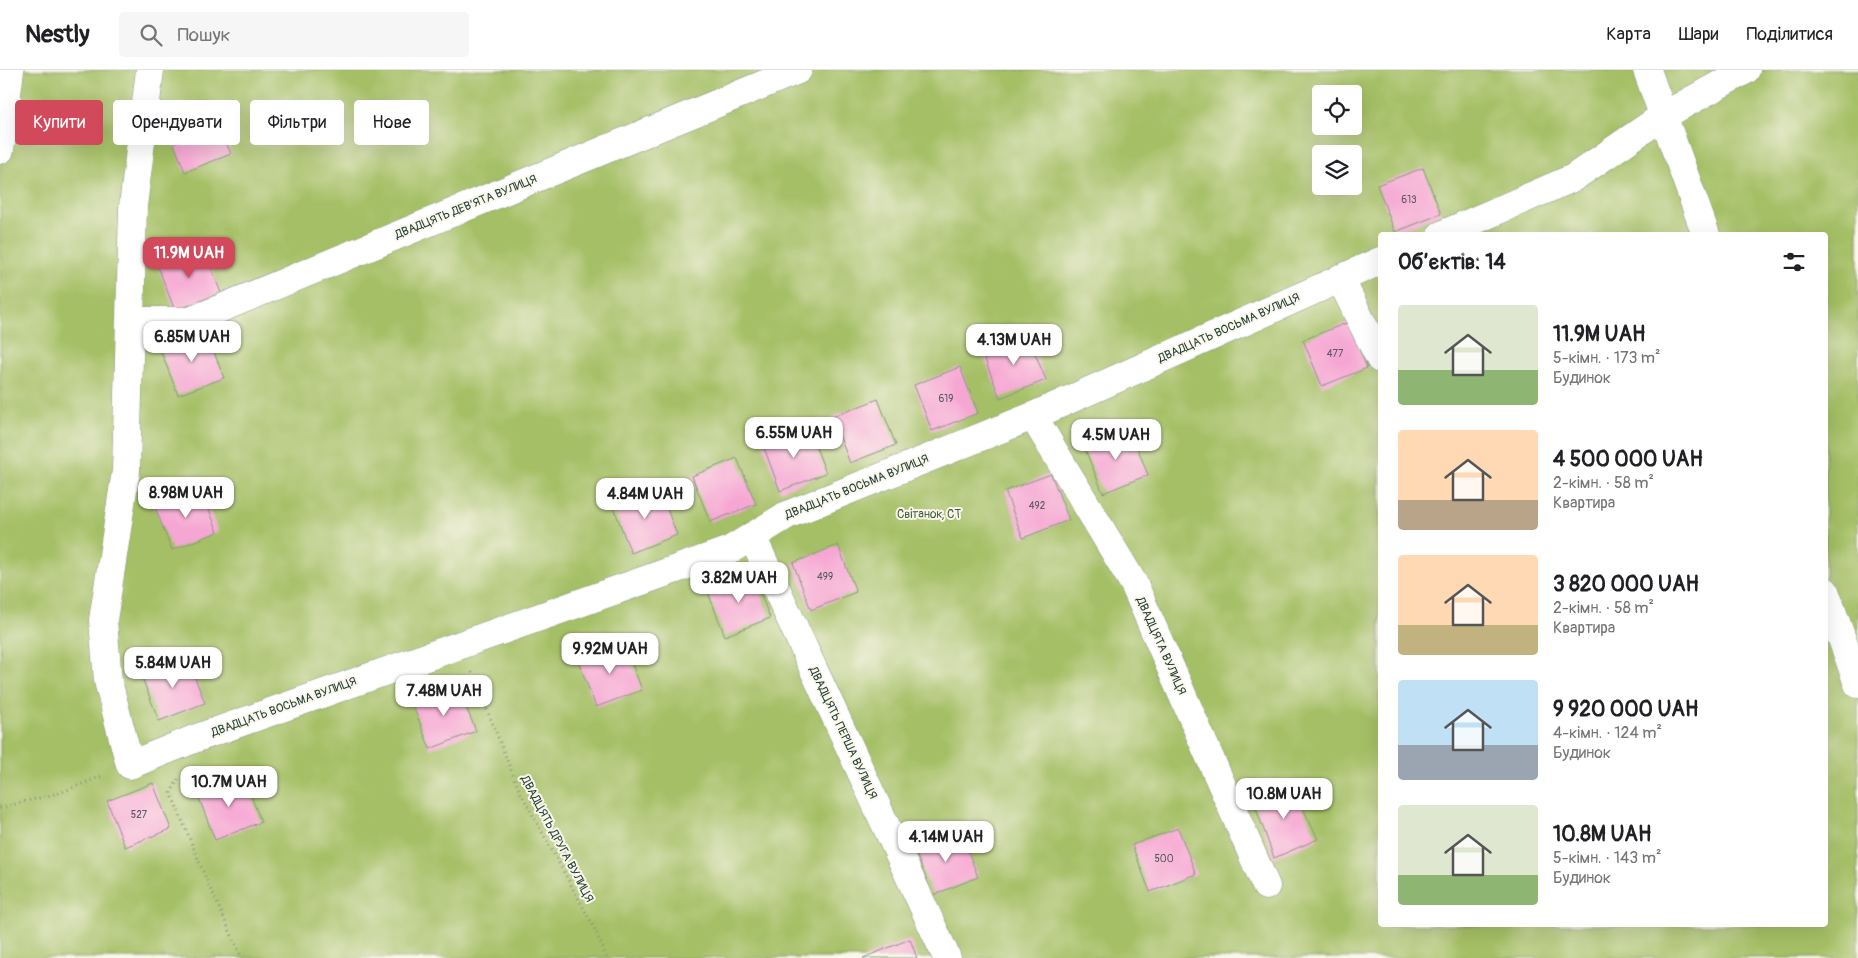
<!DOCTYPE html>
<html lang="uk">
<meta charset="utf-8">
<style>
:root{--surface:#fff;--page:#f6f6f6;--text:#202124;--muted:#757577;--line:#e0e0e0;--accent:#d1495b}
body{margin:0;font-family:Pangolin,sans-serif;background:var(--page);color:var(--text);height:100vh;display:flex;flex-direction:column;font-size:19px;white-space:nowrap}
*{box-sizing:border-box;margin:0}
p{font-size:16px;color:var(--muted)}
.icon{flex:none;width:28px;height:28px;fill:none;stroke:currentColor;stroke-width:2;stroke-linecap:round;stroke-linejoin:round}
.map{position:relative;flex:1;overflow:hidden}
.details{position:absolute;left:1378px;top:162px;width:450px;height:695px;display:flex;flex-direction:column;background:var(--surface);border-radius:5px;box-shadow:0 5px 20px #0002}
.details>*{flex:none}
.banner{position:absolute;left:15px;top:30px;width:475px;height:45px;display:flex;gap:10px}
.tools{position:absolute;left:1312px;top:15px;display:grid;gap:10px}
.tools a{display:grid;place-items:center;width:50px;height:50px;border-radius:5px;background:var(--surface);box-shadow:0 5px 20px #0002;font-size:25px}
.price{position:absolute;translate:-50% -42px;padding:0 11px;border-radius:10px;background:#fff;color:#222;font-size:16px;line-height:32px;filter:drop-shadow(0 1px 2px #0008)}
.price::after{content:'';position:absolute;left:50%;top:30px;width:15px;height:11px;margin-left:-8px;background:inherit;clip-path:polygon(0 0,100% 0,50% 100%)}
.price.selected{background:var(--accent);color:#fff}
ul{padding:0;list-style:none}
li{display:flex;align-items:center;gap:15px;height:125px;padding:0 20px}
li span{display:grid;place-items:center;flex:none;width:140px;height:100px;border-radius:5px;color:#555}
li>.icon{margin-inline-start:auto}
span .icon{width:60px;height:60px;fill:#fffc;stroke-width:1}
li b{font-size:21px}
h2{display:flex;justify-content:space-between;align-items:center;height:60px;padding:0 20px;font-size:21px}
.tag{padding:0 18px;border-radius:5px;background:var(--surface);box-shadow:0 5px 20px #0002;font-size:18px;line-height:45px}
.tag.selected{background:var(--accent);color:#fff}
header{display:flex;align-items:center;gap:30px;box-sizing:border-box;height:70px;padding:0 25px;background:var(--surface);border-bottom:1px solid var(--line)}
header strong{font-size:24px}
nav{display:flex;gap:28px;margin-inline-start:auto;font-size:18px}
.search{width:350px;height:45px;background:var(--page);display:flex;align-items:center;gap:12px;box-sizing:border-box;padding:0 18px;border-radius:5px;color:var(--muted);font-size:19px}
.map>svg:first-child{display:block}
</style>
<header>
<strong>Nestly</strong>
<div class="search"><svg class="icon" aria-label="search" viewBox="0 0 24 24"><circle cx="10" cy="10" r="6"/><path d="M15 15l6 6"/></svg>Пошук</div>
<nav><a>Карта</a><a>Шари</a><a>Поділитися</a></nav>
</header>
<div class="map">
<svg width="1858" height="888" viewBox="0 0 1858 888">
<rect width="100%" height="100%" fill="#fbf7ec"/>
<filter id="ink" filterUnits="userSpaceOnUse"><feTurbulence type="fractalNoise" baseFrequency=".02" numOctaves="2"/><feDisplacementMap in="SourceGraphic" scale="10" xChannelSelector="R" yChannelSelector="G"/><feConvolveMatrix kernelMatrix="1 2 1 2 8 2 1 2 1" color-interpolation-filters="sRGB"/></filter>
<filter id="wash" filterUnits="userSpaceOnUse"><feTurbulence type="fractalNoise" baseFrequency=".0096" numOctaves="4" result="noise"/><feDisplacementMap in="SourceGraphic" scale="20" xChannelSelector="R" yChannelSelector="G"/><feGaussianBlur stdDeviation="1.12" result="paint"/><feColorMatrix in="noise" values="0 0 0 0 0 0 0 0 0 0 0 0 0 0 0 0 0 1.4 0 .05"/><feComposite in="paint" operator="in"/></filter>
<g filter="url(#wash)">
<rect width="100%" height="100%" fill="#f0ebd2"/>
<path fill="#a4bf65" stroke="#627e4c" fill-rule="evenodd" d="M0 0H1858V888H0ZM1321 24H1354V56H1321ZM1321 84H1354V116H1321ZM1380 165H1825V855H1380Z"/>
<g id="blocks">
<path fill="#f6a6d3" d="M212 38 231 84 185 102 167 56Z
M1423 98 1441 144 1395 162 1377 115Z
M203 177 221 223 175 241 157 194Z
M1349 252 1367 298 1322 316 1303 270Z
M206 261 224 308 178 325 160 279Z
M1027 264 1046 310 1000 328 982 282Z
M960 297 978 343 932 361 914 315Z
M878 329 896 375 850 393 832 347Z
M808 357 826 403 780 421 763 375Z
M1130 359 1148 405 1103 423 1084 377Z
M737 388 756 434 710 452 692 406Z
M1051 404 1069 450 1023 468 1005 421Z
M200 417 218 462 172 480 154 435Z
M659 418 677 465 631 483 613 436Z
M838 475 856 522 811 540 793 493Z
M752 502 770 548 725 566 707 520Z
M624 573 642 620 596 637 578 591Z
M187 588 205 633 159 651 141 605Z
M457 615 476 661 430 679 412 633Z
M243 705 261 752 215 770 197 723Z
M1290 712 1318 769 1274 788 1252 727Z
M153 713 171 759 125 777 107 731Z
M1178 758 1196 804 1150 822 1132 775Z
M960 761 978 807 933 825 914 779Z
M910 869 917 888H863Z"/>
</g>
</g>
<g filter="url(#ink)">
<use href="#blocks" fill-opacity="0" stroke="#889483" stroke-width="1"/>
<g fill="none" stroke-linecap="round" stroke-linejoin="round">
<g stroke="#889483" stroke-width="29">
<path id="minor" d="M150 0 133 136 126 401 103 550 108 611 130 695 194 669 730 480 787 445 1033 346 1380 191
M1647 0 1706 165
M0 80 10 0
M1441 165 1573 108 1663 46 1746 0
M1340 208 1380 289
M130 251H190L798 0
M1033 346 1134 514 1266 816
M752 466 947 888
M1825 521 1858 614"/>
</g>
<path stroke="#889483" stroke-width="3" stroke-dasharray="1 4" stroke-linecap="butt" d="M472 602 519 720 594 857 607 888
M178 709 171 723 207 811 242 888
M0 738 62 722 102 706"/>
<use href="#minor" stroke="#fff" stroke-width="28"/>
</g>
</g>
<g text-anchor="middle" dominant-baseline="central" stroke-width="4" stroke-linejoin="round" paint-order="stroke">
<g font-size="10" fill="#55575c">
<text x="1409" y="130">613</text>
<text x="1335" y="284">477</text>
<text x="946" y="329">619</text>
<text x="1037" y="436">492</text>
<text x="825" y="507">499</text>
<text x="139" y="745">527</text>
<text x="1164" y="789">500</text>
</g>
<g font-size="12" fill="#1f3d34" stroke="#fbf7ec">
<text transform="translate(466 137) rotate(-22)">ДВАДЦЯТЬ ДЕВ’ЯТА ВУЛИЦЯ</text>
<text transform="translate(1229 258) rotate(-24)">ДВАДЦАТЬ ВОСЬМА ВУЛИЦЯ</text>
<text transform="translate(857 417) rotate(-22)">ДВАДЦАТЬ ВОСЬМА ВУЛИЦЯ</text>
<text transform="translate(1161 576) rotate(66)">ДВАДЦЯТА ВУЛИЦЯ</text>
<text transform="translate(284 637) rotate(-20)">ДВАДЦАТЬ ВОСЬМА ВУЛИЦЯ</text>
<text transform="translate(843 663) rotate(65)">ДВАДЦЯТЬ ПЕРША ВУЛИЦЯ</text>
<text transform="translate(557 769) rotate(62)">ДВАДЦЯТЬ ДРУГА ВУЛИЦЯ</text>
</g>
<g font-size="12" fill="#405e40" stroke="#fbf7ec">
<text x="929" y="444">Світанок, СТ</text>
</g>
</g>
</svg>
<div class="tools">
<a><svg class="icon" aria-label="locate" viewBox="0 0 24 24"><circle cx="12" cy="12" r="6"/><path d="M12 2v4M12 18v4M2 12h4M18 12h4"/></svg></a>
<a><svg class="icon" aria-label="layers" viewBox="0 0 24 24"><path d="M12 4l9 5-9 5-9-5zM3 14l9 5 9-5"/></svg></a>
</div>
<b class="price selected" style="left:189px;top:209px">11.9M UAH</b>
<b class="price" style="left:192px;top:293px">6.85M UAH</b>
<b class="price" style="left:1014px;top:296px">4.13M UAH</b>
<b class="price" style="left:794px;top:389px">6.55M UAH</b>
<b class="price" style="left:1116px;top:391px">4.5M UAH</b>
<b class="price" style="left:186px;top:449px">8.98M UAH</b>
<b class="price" style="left:645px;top:450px">4.84M UAH</b>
<b class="price" style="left:739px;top:534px">3.82M UAH</b>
<b class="price" style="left:610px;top:605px">9.92M UAH</b>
<b class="price" style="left:173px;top:619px">5.84M UAH</b>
<b class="price" style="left:444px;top:647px">7.48M UAH</b>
<b class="price" style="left:229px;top:738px">10.7M UAH</b>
<b class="price" style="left:1284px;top:750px">10.8M UAH</b>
<b class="price" style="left:946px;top:793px">4.14M UAH</b>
<div class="banner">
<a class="tag selected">Купити</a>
<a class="tag">Орендувати</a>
<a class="tag">Фільтри</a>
<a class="tag">Нове</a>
</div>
<section class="details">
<h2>Об’єктів: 14<svg class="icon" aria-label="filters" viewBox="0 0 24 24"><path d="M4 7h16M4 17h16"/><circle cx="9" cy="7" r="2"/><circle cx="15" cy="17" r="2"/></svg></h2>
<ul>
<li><span style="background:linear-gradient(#dfe7d0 65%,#8fb573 0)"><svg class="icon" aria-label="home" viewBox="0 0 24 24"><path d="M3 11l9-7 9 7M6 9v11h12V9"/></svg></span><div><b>11.9M UAH</b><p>5-кімн. · 173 m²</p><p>Будинок</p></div></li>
<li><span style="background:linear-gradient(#ffd9b3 70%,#b9a48a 0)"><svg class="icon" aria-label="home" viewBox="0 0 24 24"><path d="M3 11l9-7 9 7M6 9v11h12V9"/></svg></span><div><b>4 500 000 UAH</b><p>2-кімн. · 58 m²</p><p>Квартира</p></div></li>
<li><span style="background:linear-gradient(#ffd9b3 70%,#c2b280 0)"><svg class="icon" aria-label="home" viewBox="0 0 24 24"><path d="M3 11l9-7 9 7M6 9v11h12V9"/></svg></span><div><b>3 820 000 UAH</b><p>2-кімн. · 58 m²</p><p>Квартира</p></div></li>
<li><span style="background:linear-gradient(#bfe0f5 65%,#9aa5b1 0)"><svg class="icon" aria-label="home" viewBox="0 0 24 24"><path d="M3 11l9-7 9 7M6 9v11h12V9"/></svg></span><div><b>9 920 000 UAH</b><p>4-кімн. · 124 m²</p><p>Будинок</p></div></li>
<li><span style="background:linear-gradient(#dfe7d0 70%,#8fb573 0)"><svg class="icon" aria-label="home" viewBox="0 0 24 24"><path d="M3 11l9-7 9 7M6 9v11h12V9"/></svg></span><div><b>10.8M UAH</b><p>5-кімн. · 143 m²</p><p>Будинок</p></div></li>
</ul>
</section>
</div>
